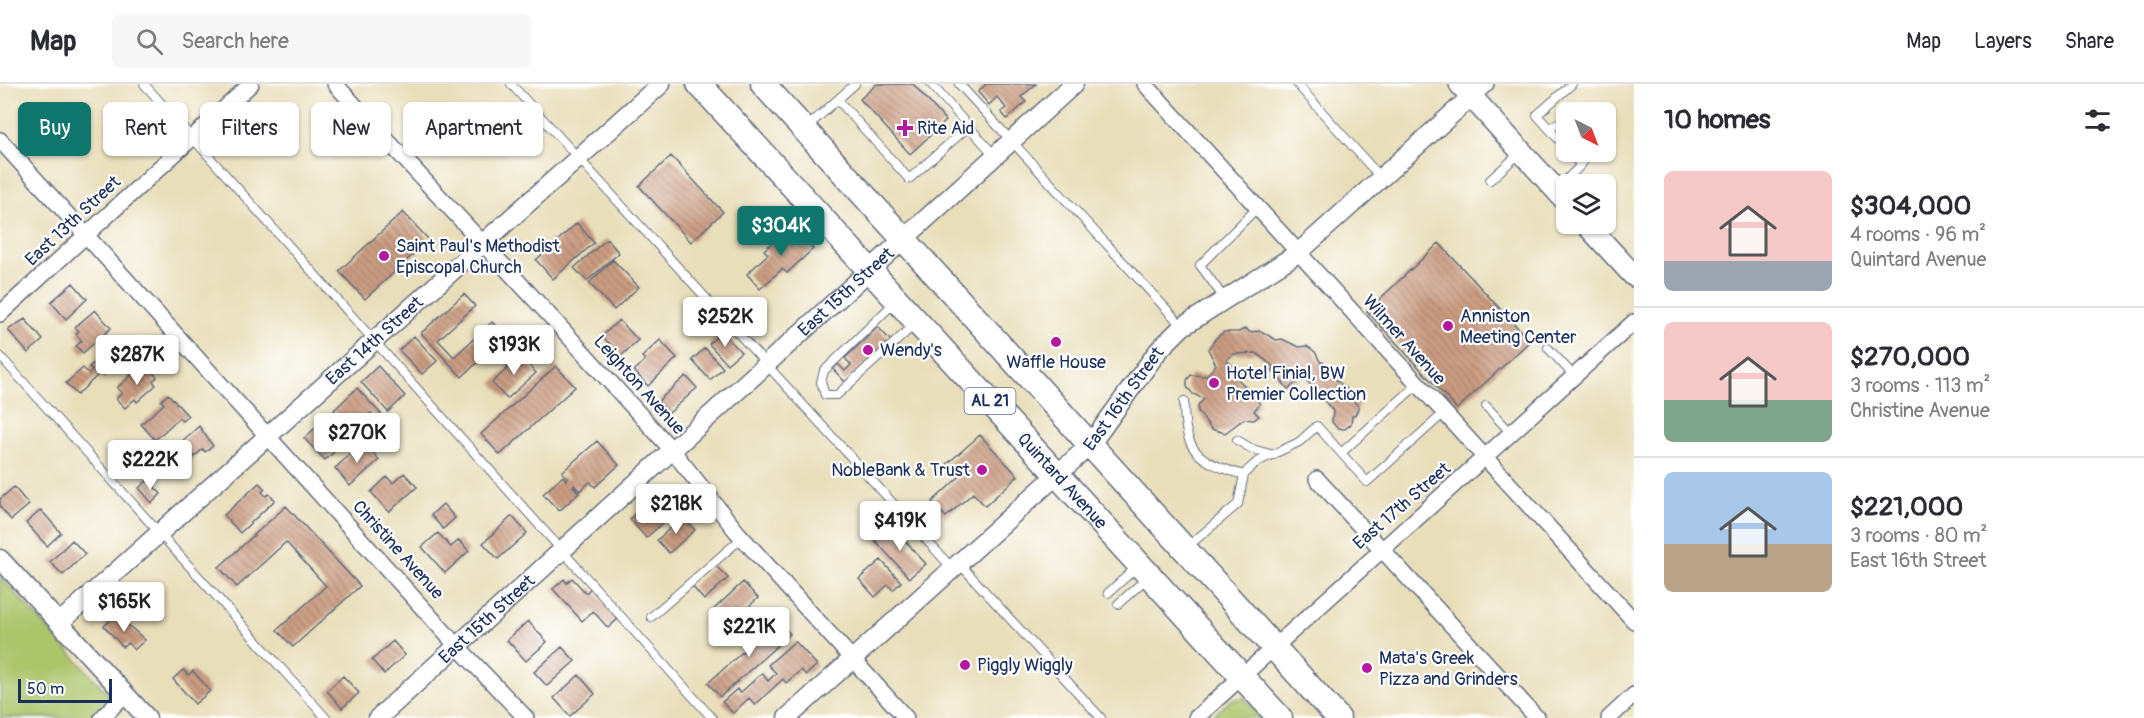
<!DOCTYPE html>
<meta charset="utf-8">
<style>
:root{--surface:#fff;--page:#f7f7f7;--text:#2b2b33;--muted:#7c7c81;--line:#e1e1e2;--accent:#0f766e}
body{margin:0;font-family:Pangolin,sans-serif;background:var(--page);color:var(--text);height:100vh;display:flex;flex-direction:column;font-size:22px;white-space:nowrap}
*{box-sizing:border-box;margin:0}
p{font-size:20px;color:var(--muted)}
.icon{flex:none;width:33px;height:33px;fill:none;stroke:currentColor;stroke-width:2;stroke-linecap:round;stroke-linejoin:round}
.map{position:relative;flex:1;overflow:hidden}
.sheet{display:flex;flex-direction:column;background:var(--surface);width:510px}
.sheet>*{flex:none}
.hud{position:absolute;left:18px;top:18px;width:570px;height:54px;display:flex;gap:12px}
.needle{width:39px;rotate:138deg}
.tools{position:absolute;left:1556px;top:18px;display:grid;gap:12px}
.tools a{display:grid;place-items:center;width:60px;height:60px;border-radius:9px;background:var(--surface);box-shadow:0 2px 4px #0004;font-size:30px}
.scale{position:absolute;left:18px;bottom:15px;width:94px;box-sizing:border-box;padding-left:6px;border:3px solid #1b2f5e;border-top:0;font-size:16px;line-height:21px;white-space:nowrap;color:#1b2f5e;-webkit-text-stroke:4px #fff;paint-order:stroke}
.price{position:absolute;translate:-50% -51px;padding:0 14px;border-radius:6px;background:#fff;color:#222;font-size:20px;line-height:39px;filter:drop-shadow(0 2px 3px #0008)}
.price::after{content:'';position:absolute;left:50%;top:36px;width:18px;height:14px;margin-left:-9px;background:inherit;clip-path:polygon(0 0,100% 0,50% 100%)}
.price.on{background:var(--accent);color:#fff}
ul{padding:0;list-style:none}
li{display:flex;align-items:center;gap:18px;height:150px;padding:0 30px}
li+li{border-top:2px solid var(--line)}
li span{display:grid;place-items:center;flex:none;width:168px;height:120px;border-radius:9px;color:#555}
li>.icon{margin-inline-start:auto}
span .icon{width:72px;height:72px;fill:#fffc;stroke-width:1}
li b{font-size:26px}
h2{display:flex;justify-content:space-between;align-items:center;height:72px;padding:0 30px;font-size:26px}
.chip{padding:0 21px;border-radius:9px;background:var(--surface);box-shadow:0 2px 4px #0004;font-size:21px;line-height:54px}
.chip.on{background:var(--accent);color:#fff}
header{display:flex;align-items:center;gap:36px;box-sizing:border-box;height:84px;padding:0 30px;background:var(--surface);border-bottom:2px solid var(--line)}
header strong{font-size:28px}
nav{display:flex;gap:33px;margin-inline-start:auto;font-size:21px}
.search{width:420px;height:54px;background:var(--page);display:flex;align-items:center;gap:15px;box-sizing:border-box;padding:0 21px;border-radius:9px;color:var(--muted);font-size:22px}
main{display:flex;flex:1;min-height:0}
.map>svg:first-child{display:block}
</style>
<header>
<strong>Map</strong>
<div class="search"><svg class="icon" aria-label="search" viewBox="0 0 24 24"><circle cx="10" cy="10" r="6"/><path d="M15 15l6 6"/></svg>Search here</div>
<nav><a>Map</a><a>Layers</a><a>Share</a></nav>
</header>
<main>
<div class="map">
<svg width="1634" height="634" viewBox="0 0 1634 634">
<defs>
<pattern id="building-back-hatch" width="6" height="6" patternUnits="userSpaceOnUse" patternTransform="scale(1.5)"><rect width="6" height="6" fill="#cb9c81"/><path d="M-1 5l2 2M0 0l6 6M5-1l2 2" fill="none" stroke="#a4806d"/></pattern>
</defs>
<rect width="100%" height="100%" fill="#fff"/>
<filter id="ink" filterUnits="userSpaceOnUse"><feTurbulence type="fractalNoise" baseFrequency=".0167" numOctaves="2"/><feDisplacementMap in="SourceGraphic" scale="12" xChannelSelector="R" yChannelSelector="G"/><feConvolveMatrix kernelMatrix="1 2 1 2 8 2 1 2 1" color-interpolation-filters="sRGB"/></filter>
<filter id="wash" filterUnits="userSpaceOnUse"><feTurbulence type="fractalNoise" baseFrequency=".008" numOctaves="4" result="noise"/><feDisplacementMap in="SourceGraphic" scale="24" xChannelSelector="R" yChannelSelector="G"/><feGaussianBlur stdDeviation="1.35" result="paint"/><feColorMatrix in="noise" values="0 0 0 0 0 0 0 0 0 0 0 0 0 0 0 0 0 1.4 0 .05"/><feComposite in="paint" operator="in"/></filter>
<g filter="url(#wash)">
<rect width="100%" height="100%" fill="#e9deba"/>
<path fill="#acc46a" stroke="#647a64" stroke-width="1.5" d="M0 493 114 616 97 634H0Z
M1244 614 1262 634H1211L1231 616Z"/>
<g id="blocks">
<path fill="url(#building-back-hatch)" d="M877 0H913L946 37 910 70 860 15Z
M986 0H1036L1021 13 1026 18 1007 35 1001 28 1006 24 997 13 989 21 978 8Z
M671 72 723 128 691 158 639 102Z
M403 128 429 156 365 215 339 187Z
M577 139 594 159 553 195 536 176Z
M792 141 813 165 787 189 782 185 760 205 747 190 768 170 764 166Z
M607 155 619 169 587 197 574 184Z
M1439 159 1530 257 1457 325 1367 227Z
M613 176 639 203 614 226 589 199Z
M73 199 87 215 66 235 51 218Z
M464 210 475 222 438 256 454 273 492 238 506 252 462 293 421 249Z
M95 226 111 244 83 269 76 262 82 257 76 250 79 247 75 243Z
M25 235 43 256 28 269 8 246Z
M619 236 638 256 621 272 602 252Z
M878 243 891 257 845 298 833 285 838 280 845 287 851 281 845 274Z
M1246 244 1249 248 1261 247 1276 256 1282 255 1299 263 1307 262 1315 268 1321 279 1323 278 1330 290H1335V295L1347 305 1346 308 1359 323 1355 331 1352 332 1351 340 1345 345 1337 344 1332 338 1333 327 1299 287 1296 289 1301 295 1288 305 1272 286 1278 282 1274 283 1256 269 1234 270 1226 276 1239 286 1238 295 1260 320 1254 327 1259 332 1254 336 1244 335 1225 349 1211 345 1198 327V321L1204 315 1193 310 1187 303V296L1191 291 1206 292 1216 281 1208 265 1216 254 1224 248H1239Z
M722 248 741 268 727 280 709 260Z
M414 252 437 277 422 290 399 266Z
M660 256 677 274 648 302 634 287 645 276 642 273Z
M117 258 120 262 125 258 134 269 113 289 110 286 103 292 100 289 77 311 66 299 83 284 89 290 92 287 89 283Z
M705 264 723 284 710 296 692 276Z
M518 268 536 289 507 315 492 299 509 283 506 279Z
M144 279 157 293 153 297 156 301 137 318 135 315 125 324 116 315 122 309 117 304Z
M378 282 405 312 388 328 361 298Z
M556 282 575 303 500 371 481 350Z
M686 292 697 304 669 329 658 317Z
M357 304 381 330 376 335 371 329 353 346 334 326Z
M168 310 188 332 182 337 179 334 155 356 141 340 164 320 161 317Z
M328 333 348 356 325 376 304 354Z
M199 342 213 362 205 368 203 365 183 383 170 368Z
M980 351 1018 392 985 422 973 409 946 433 932 418 959 393 947 380Z
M597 357 619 381 595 403 590 398 580 407 574 401 573 402 579 409 559 427 543 410 563 392 566 396 568 394 562 388Z
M364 358 379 376 350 402 335 384Z
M404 389 417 403 389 428 371 408 387 393 393 399Z
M148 396 161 410 152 419 139 404Z
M259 399 265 405 262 408 266 412 269 410 275 416 240 449 224 431Z
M14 403 29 421 11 436 0 423V415Z
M653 405 667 420 671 417 678 425 646 454 630 435 649 418 644 412Z
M443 420 455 434 443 445 431 431Z
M286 422 360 502 293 563 277 546 326 502 286 458 237 503 219 483Z
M41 426 61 449 47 462 26 439Z
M512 432 527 449 498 475 483 459Z
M683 433 695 446 669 469 657 456Z
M891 441 926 480 909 494 875 456Z
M438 449 451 463 459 456 469 467 445 489 422 463Z
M72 456 85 470 63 491 50 478Z
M881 476 901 498 893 506 888 501 875 513 859 495Z
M715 481 728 494 704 516 692 502Z
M572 494 586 509 591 504 619 534 608 544 593 527 582 537 553 505 564 495 567 499Z
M743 498 758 514 726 543 712 527Z
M117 531 145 556 134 566 128 559 123 563 104 542Z
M778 536 790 550 720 613 708 599Z
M528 537 547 558 526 577 507 556Z
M393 557 405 571 384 590 372 576Z
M795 557 817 581 806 591 801 586 786 599 783 595 755 621 749 614 733 629 722 618 737 605 740 609 762 589 768 597 776 589 768 581Z
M562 563 575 577 547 602 534 588Z
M183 586 188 591 193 587 210 607 195 620 173 595Z
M579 591 595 610 570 632 554 614Z
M343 592 359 609 342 624 327 607Z"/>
</g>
</g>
<g filter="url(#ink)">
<use href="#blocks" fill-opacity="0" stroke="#636c7e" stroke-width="1.5"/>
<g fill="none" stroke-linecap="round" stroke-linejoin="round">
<g stroke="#636c7e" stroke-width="10">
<path id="service" d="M144 0 712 634
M511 0 951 483
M931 0 995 72
M959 0 1182 242
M1297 0 1381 94
M838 16 909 95 968 43
M807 43 855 0
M1549 44 1558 39H1566
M1566 64 1537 31 1572 0
M1581 81 1590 68
M1490 96 1520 69
M1557 105 1581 81 1569 68
M1224 214 1200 181 1257 124
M894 219 824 287 821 298 825 311H837L914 241
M1548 264 1575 293
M0 272 326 634
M1184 317C1184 367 1196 377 1244 391
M1486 322 1512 350
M1237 356 1252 365 1274 371
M1341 369 1418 300
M1186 464 1238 420 1244 391 1248 386 1257 378 1299 358 1317 342 1367 398 1444 329
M958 478 1101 634
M1108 509 1137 483
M1118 520 1148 493
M651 533 743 453"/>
</g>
<g stroke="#636c7e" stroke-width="18">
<path id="minor" d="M335 0 551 233 672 366 737 448 906 634
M1145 0 1634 537
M1472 12 1486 0
M0 56 457 562 526 634
M0 230 251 0
M1317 395 1537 634
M102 634 125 610
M1196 634 1634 238
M1609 634 1634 611"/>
</g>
<g stroke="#636c7e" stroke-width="21">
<g id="tertiary">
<path d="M0 475 147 634"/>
<path id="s1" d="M60 538 661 0"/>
<path id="s2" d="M378 634 1074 0"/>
<path id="s3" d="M787 634 1090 361 1158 267 1182 243 1298 169 1472 12"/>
</g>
</g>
<g stroke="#636c7e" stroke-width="24">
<path id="secondary" d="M1460 0 1566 117
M1586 140 1634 192"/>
</g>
<g stroke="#636c7e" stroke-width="27">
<g id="trunk">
<path id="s4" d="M699 0 1280 634"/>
<path d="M763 0 1338 634"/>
</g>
</g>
<use href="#service" stroke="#fff" stroke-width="8"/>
<use href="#minor" stroke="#fff" stroke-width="15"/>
<use href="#tertiary" stroke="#fff" stroke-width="18"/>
<use href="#secondary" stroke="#fff" stroke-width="21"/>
<use href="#trunk" stroke="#fff" stroke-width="24"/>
</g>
</g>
<g fill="#b5179e" stroke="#fff" stroke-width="2">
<path d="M902 35h6v6h6v6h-6v6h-6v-6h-6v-6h6z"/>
<circle cx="384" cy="172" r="6"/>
<circle cx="1448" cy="242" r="6"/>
<circle cx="1056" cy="258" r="6"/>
<circle cx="868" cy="266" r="6"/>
<circle cx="1214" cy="299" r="6"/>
<circle cx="982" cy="386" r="6"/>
<circle cx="965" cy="581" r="6"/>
<circle cx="1367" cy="584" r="6"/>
</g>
<g text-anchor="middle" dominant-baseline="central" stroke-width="4.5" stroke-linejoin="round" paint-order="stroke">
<rect fill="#fff" stroke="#5f6d8e" stroke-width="1.5" x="964.5" y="304" width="51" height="26" rx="4.5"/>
<g font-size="16" font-weight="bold" fill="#1b2f5e">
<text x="990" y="317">AL 21</text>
</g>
<g font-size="18" fill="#1b2f5e" stroke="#fff" text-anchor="start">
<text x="917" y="44">Rite Aid</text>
<text x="396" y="162">Saint Paul's Methodist<tspan x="396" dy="21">Episcopal Church</tspan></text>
<text x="1460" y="232">Anniston<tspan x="1460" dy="21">Meeting Center</tspan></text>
<text x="880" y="266">Wendy's</text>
<text x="1056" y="278" text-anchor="middle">Waffle House</text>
<text x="1226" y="289">Hotel Finial, BW<tspan x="1226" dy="21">Premier Collection</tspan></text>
<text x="970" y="386" text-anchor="end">NobleBank &amp; Trust</text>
<text x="1379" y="574">Mata's Greek<tspan x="1379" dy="21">Pizza and Grinders</tspan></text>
<text x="977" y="581">Piggly Wiggly</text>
</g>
<g font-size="18" fill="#1b2f5e" stroke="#fff">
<text transform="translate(73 137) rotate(-43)">East 13th Street</text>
<text stroke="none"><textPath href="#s2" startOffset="633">East 15th Street</textPath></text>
<text transform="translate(1404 256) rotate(48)">Wilmer Avenue</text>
<text stroke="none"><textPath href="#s1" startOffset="422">East 14th Street</textPath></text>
<text transform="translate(639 301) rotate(48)">Leighton Avenue</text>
<text stroke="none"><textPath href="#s3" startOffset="465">East 16th Street</textPath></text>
<text stroke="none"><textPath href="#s4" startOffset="538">Quintard Avenue</textPath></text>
<text transform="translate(1402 422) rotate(-41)">East 17th Street</text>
<text transform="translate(398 466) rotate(48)">Christine Avenue</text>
<text stroke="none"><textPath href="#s2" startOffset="147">East 15th Street</textPath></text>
</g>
</g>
</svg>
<div class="tools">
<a><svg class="needle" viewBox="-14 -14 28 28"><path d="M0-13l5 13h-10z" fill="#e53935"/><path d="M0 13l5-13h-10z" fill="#7c7c81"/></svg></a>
<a><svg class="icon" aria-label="layers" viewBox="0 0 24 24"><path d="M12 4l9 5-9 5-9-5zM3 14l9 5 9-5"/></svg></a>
</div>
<div class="scale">50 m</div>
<b class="price on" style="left:781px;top:173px">$304K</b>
<b class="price" style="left:725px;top:264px">$252K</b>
<b class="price" style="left:514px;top:292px">$193K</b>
<b class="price" style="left:137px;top:302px">$287K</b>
<b class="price" style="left:357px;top:380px">$270K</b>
<b class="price" style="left:150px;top:407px">$222K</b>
<b class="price" style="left:676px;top:451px">$218K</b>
<b class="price" style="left:900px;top:468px">$419K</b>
<b class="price" style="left:124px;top:549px">$165K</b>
<b class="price" style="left:749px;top:574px">$221K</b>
<div class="hud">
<a class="chip on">Buy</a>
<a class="chip">Rent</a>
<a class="chip">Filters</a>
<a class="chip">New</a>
<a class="chip">Apartment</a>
</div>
</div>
<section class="sheet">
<h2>10 homes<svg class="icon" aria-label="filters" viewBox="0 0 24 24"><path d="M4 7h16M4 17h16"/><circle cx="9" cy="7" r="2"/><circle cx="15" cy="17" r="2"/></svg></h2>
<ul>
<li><span style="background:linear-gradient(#f6c9c9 75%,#9aa5b1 0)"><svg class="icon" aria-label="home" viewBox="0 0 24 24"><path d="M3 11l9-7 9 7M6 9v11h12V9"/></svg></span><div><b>$304,000</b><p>4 rooms · 96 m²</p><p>Quintard Avenue</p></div></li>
<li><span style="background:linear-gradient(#f6c9c9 65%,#7fa58c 0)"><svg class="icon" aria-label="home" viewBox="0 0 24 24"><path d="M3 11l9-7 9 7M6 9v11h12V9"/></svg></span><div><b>$270,000</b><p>3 rooms · 113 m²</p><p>Christine Avenue</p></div></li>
<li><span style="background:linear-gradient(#a9c7e8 60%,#b9a48a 0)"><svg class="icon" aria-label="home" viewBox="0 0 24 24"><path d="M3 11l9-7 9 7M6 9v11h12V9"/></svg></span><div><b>$221,000</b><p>3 rooms · 80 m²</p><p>East 16th Street</p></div></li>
</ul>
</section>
</main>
